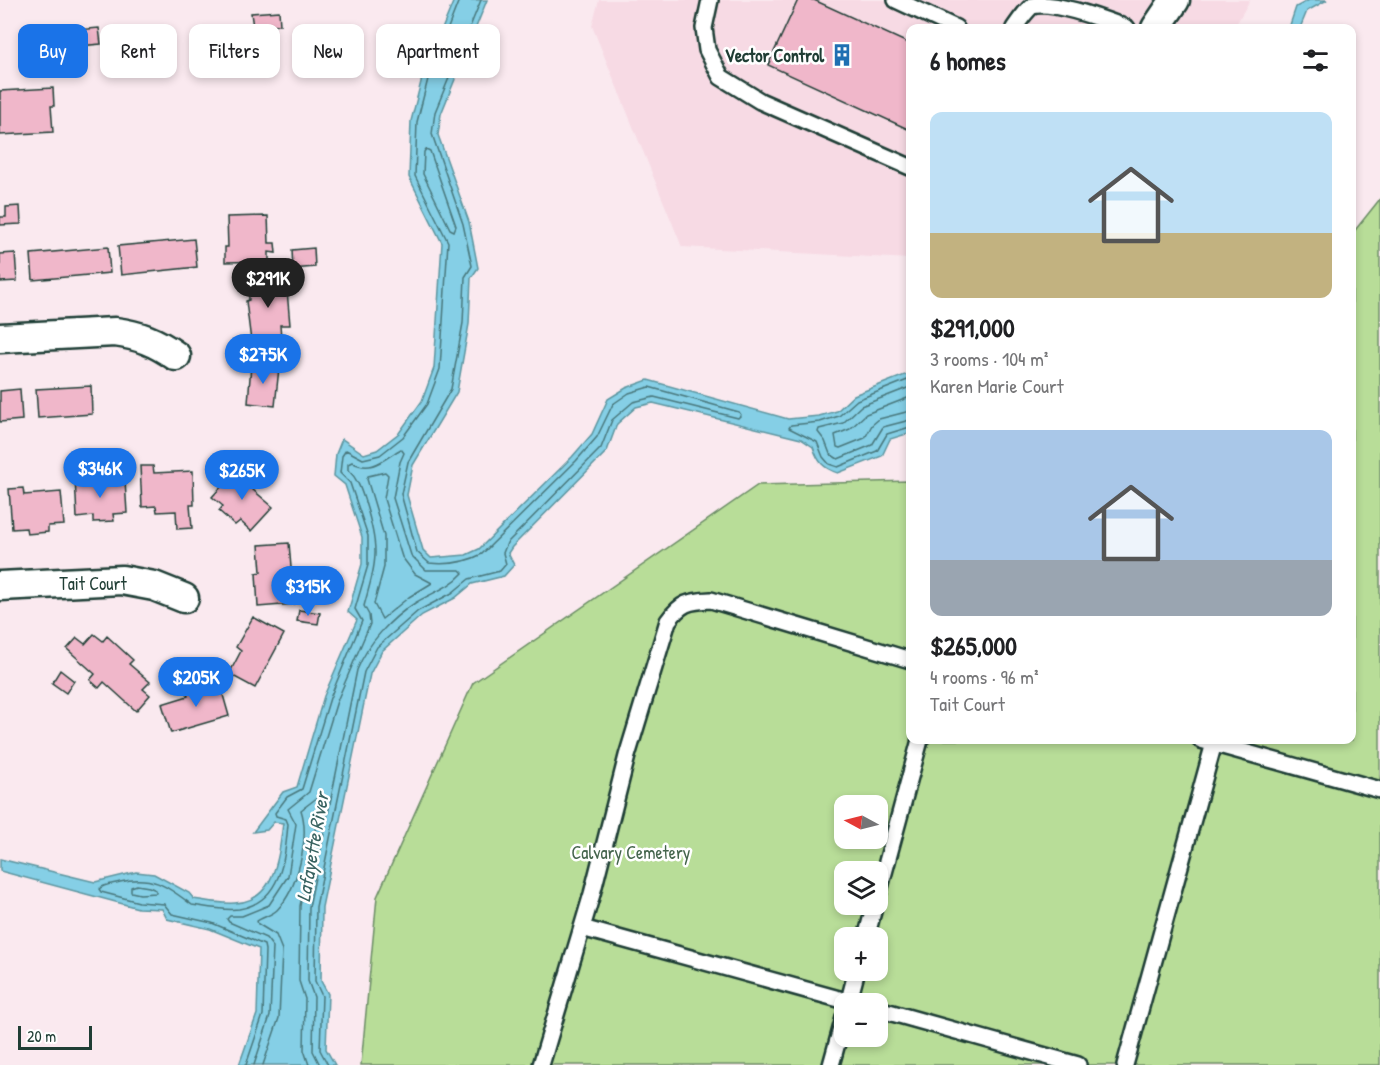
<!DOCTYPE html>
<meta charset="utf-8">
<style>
:root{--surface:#fff;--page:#f6f6f6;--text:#202124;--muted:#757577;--accent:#1a73e8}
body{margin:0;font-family:"Patrick Hand",sans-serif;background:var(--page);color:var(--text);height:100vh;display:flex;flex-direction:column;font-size:22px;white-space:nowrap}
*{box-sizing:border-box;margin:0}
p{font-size:20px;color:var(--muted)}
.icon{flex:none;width:33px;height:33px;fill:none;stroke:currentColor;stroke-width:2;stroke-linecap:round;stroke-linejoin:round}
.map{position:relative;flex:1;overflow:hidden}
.sheet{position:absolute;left:906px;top:24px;width:450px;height:720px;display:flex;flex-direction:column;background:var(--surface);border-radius:12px;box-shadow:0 3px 9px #0003}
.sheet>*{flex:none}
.hud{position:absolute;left:18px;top:24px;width:570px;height:54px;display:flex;gap:12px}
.needle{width:39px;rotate:277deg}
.controls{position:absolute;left:834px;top:795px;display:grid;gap:12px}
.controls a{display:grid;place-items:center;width:54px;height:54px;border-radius:12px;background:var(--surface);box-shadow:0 3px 9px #0003;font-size:30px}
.scale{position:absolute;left:18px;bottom:15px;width:74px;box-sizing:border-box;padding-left:6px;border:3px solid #1f3d34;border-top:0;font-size:16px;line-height:21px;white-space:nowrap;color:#1f3d34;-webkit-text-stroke:4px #fff;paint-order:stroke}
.price{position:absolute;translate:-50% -51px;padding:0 14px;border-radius:21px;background:var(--accent);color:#fff;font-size:20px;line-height:39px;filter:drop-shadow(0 2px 3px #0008)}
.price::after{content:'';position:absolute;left:50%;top:36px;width:18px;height:14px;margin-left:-9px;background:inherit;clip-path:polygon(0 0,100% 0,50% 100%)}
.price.on{background:#222;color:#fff}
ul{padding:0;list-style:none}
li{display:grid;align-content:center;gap:12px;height:318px;padding:0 24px}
li span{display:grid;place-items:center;height:186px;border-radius:12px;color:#555}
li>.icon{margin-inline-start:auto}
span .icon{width:108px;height:108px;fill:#fffc;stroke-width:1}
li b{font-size:26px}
h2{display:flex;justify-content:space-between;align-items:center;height:72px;padding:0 24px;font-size:26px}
.pill{padding:0 21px;border-radius:12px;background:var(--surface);box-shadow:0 3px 9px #0003;font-size:21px;line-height:54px}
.pill.on{background:var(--accent);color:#fff}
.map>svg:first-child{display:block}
</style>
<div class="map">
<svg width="1380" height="1065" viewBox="0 0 1380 1065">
<rect width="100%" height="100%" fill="#fae9ef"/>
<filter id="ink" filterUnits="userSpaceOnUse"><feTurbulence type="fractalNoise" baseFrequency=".0167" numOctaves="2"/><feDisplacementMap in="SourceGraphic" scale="12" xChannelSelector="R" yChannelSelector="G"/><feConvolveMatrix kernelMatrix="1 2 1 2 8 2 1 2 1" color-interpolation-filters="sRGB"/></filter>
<g filter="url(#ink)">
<path fill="#f7dae4" d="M599 0H1250L1234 28H910V259L682 247 592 26Z"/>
<path fill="#b8dd98" stroke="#6c8d66" stroke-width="1.5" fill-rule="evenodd" d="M1380 199V1065H361L377 897 473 683 758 485 910 481V740H1352V234ZM844 806H878V838H844ZM844 872H878V904H844ZM844 938H878V970H844ZM844 1004H878V1036H844Z"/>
<path fill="#85cfe6" stroke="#5c959f" stroke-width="1.5" d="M454 0H487L441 114 438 135 469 222 478 268 471 278 469 324 457 392 413 465 407 495 423 550 431 558 466 555 479 549 572 457 592 434 608 399 626 388 648 380 788 419 819 416 837 411 854 395 910 373V433L890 439 882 456 838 473C823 468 818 462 813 447L801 439 653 403 636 407 617 424 607 451 512 547 508 553 514 565 504 576 472 584 455 598 422 615 382 651 370 674 322 907 321 981 328 994 326 1049 335 1065H239L257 1014 259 949 210 929 167 919 162 909 138 908 0 871V859L95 882 136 872 154 874 189 893 194 899C207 901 222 904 235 903 276 901 279 854 283 823L274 822 267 830 253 832 283 792 297 787 324 696 357 620 348 612 362 564V537L345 485 334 476 336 454 342 439 364 454 377 450 399 433 422 401 434 368 442 243 409 177 411 121 422 78Z
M1309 0H1327L1307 11 1300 28H1289L1296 7Z"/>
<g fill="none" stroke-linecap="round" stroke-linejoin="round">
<path stroke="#48777b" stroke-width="1.5" d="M426 149 430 151 456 226 454 231 450 229 423 174 424 152Z
M910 379 857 400 839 416 820 422 791 425 789 428 817 442 823 457 829 464 838 467 877 451 887 434 910 427
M910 387 861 406 843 423 819 429 818 432 825 441 830 454 838 459 872 445 883 427 910 420
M910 397 866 414 850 429 835 435 837 447 840 448 865 438 872 425 879 419 910 411
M385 472 388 475 384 499 402 557 415 574 432 583 409 597 382 619 374 604 384 567V536L367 479 368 476Z
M137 885 149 887 156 890V893L140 894 131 892V887Z
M246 1065 263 1015 265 950 264 945 212 923 172 914 164 904 139 902 101 892 99 889C104 884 113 884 120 882 153 874 168 887 192 905 206 907 225 911 239 909 281 902 285 859 288 824L286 819 276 816 275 813 287 797 302 789 330 698 362 621 355 609 368 565V536L350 483 340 473 342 456 346 450 363 459 380 455 403 437 427 404 440 369 448 242 415 176 417 122 428 79 459 0
M254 1065 270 1016 273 947 266 938 229 922 227 919 230 916H242L269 905 288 876 296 824 288 809 309 792 337 701 370 624 369 615 364 606C377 559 380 550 365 502 361 490 358 479 348 470V464L352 462C372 474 385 458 401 449L404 453 400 462 393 498 411 555 426 570H460L463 573C450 588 431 593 415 603 390 619 368 643 357 670L309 907 308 981 314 997 313 1051 320 1065
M263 1065 279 1018 282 950 276 935 258 924 257 921C263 917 272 915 277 910 298 889 310 837 301 810L318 797 321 800 300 906 299 981 305 999 304 1050 309 1065
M328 1065 320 1050 322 996 315 981 316 907 364 672 377 647 418 611 452 593 469 579 500 571 506 564 503 553 507 543 601 448 612 420 633 402 654 397 738 418 741 415 739 412 649 387 629 393 613 404 597 437 576 461 482 554C465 563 448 565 429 563L417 552 401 494 408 462 451 389 463 323 465 277 472 266 463 224 432 134 435 112 481 0"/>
</g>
<path fill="#f0b7ca" stroke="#1f3d34" stroke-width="1.5" d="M798 0H814L910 44V130L768 65Z
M279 11 280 25 253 27 251 13Z
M99 28 101 44 68 47 66 31Z
M53 88 54 106H51L53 132 0 135V91Z
M20 206 21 224 0 225V217H6V207Z
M268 216 269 243H275L276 253 269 252V261L225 262V247H228L227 217Z
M194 239 197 267 121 275 118 246Z
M108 247 110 273 33 280 31 254Z
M314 248 315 267 293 269 292 250Z
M15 253 17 281 0 282V254Z
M286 279 290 325H280L281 338 251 341 246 301 249 300 248 283Z
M251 365 279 368 275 406 248 403Z
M91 386 92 414 38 418 36 389Z
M20 389 22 420 0 422V391Z
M140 466H153L154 473 193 471 194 505H190L192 528 177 529 176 511 157 512 156 506 142 507Z
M240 466 251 476 245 483 273 507 251 531 240 521 235 525 219 511 223 506 212 497Z
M89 476V483L125 481 127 513 113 514 114 521 93 522V516L77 518 75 477Z
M23 488 24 495 61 492 64 525 48 526V532L27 534 26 528 12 529 9 489Z
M289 543 294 604 258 607 256 573 261 572 259 545Z
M299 610 320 613 318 624 297 621Z
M253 617 284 634 255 688 229 674 241 651 236 647Z
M94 634 103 641 107 636 133 660 129 664 150 682 143 689 150 695 136 711 104 682 99 688 90 680 95 674 67 649 77 638 85 644Z
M60 670 74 681 66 693 52 683Z
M219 681 229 716 171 733 162 704 188 696 186 691Z"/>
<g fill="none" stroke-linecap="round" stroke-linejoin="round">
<g stroke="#1f3d34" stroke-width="20">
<path id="lane" d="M710 0 704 28 707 50 721 77 760 101 910 167
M896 0 956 28
M1014 28C1019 21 1025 12 1032 6 1053 0 1105 20 1127 28
M1201 740 1380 790
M878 895 920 740
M582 928 857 1004
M866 938 875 904
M848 1004 857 970
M878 1009 1078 1065
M541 1065 592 894 627 756 668 621C681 603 688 601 711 600L910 660
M831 1065 844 1018
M1125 1065 1214 743"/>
</g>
<g stroke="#1f3d34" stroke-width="33">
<path id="street" d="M1156 28 1175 0
M0 338 115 332C139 335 156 342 176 356
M0 586 122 580 154 586 184 598"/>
</g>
<use href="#lane" stroke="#fff" stroke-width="15"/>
<use href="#street" stroke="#fff" stroke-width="28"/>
</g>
</g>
<defs>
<g id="building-bare" transform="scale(1.8)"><path d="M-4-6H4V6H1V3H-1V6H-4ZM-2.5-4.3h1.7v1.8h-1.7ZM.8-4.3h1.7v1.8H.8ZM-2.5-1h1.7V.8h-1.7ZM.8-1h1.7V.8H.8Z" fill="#1f6fb2" stroke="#fff" stroke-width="2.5" paint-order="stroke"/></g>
</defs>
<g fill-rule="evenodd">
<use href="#building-bare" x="842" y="55"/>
</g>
<g text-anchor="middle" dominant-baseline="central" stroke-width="5" stroke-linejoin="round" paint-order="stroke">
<g font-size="18" font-weight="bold" fill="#1f3d34" stroke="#fff" text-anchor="end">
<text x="824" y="55">Vector Control</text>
</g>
<g font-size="18" fill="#1f3d34" stroke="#fff">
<text x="93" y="583">Tait Court</text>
</g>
<g font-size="18" fill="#45654d" stroke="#fff">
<text x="631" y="852">Calvary Cemetery</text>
</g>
<g font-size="20" font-style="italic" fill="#386260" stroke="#fff">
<text transform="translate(312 847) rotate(-80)">Lafayette River</text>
</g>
</g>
</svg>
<div class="controls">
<a><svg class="needle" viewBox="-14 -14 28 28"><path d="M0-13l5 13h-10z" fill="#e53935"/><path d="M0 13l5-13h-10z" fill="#757577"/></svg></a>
<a><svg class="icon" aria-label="layers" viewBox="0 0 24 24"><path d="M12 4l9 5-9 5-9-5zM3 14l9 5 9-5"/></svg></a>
<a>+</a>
<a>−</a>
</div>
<div class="scale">20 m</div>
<b class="price on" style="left:268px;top:309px">$291K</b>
<b class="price" style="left:263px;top:385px">$275K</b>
<b class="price" style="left:100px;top:499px">$346K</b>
<b class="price" style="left:242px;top:501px">$265K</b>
<b class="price" style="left:308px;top:617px">$315K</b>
<b class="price" style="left:196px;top:708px">$205K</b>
<div class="hud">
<a class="pill on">Buy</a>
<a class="pill">Rent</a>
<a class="pill">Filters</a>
<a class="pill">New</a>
<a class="pill">Apartment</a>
</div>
<section class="sheet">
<h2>6 homes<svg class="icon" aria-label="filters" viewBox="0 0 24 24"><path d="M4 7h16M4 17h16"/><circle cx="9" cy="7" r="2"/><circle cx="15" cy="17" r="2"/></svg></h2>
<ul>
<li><span style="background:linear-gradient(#bfe0f5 65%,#c2b280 0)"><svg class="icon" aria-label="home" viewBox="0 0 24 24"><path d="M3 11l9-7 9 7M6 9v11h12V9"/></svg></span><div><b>$291,000</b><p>3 rooms · 104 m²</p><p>Karen Marie Court</p></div></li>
<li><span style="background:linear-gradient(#a9c7e8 70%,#9aa5b1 0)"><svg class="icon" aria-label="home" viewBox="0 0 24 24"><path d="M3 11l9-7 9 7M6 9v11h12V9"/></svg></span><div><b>$265,000</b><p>4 rooms · 96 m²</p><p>Tait Court</p></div></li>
</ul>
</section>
</div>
